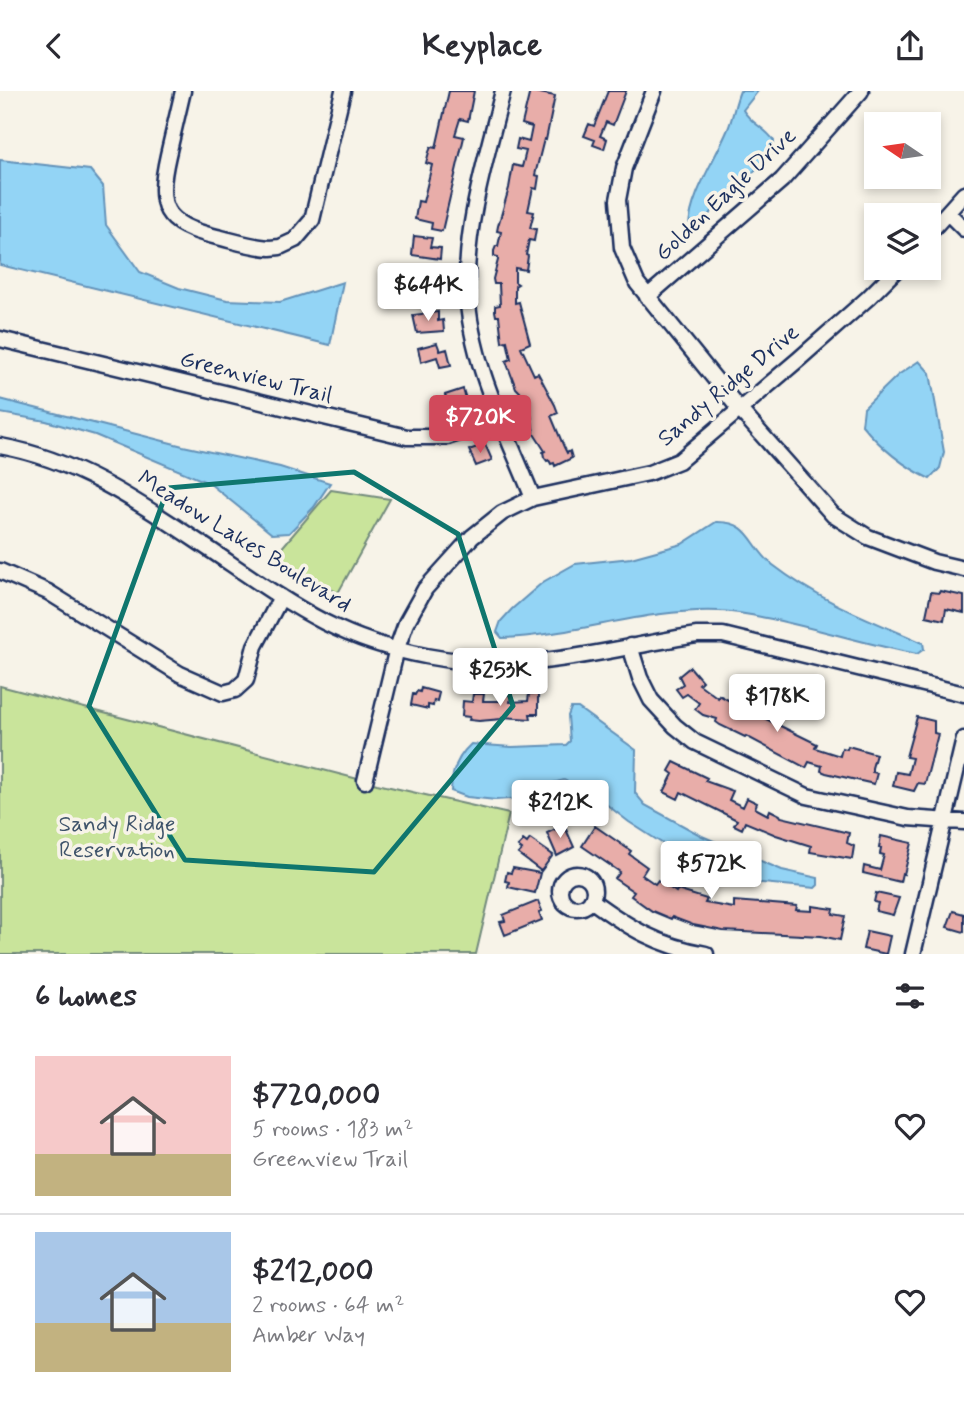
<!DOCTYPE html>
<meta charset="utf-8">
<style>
:root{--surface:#fff;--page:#f7f7f7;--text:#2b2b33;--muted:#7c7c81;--line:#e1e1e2;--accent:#d1495b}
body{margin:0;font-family:Mynerve,sans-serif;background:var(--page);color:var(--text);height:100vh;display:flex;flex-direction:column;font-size:26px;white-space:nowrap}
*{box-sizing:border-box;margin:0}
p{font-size:23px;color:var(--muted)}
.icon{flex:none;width:38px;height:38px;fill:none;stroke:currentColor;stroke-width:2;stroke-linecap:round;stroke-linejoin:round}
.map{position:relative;height:863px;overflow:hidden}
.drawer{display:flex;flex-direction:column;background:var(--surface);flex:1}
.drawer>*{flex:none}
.needle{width:46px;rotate:283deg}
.controls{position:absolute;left:864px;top:21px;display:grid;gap:14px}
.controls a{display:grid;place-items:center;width:77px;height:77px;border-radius:0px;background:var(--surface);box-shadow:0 4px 10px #0003;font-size:35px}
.price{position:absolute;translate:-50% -60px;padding:0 16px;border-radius:7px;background:#fff;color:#222;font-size:23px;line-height:46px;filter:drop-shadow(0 2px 4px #0008)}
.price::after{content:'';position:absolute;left:50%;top:42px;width:21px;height:16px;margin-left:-10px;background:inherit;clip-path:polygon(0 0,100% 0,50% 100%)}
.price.current{background:var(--accent);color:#fff}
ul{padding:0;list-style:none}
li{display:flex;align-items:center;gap:21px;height:175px;padding:0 35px}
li+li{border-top:2px solid var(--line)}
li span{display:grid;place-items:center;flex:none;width:196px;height:140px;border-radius:0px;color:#555}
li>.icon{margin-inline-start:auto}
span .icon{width:84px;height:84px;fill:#fffc;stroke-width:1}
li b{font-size:30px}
h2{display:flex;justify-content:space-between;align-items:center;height:84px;padding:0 35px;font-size:30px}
header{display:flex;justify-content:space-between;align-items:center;height:91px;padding:0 35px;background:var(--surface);font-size:32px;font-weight:700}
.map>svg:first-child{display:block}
</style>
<header><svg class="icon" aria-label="back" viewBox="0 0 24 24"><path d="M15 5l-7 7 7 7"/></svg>Keyplace<svg class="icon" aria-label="share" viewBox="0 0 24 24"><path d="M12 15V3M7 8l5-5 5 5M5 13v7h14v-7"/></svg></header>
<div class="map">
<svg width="964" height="863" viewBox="0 0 964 863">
<rect width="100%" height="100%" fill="#f7f3e8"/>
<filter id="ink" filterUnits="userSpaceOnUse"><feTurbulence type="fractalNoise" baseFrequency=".0143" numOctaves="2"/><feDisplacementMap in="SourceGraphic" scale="14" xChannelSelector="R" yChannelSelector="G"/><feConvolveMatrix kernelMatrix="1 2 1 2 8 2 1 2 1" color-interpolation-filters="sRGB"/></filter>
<g filter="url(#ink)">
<path fill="#c9e49b" stroke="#728a7c" stroke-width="2" d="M331 399 390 408 338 502 274 466Z
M0 595 377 693 509 723 476 863H0Z"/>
<path fill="#93d4f5" stroke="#6392b9" stroke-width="2" d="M740 0H758L743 19C751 33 766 37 774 50L772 63 694 138 689 137C689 106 716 67 728 38 733 26 735 12 740 0Z
M0 69 90 79 103 95 106 134 140 181 179 197 227 209 280 211 343 191 330 254 0 174Z
M919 270 930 282 944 361 940 377 930 388C903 375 881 357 862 334L864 317 898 284Z
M0 308 183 355 280 376 330 392 314 416 289 442 272 443 209 392 95 344 46 330 0 322Z
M716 431C752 430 749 455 773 474 821 511 868 528 923 552L924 558 917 563C863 553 811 535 756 525 744 523 731 520 719 520 645 517 575 545 502 547L497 541 501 530 512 518 543 491 575 473 631 467 682 453Z
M571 617H578L636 659 635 702 645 714 702 745 782 779 818 787V794L815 797 719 788 702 782 671 758 629 731 593 703 564 689 545 694 523 707 496 709 467 706 451 700C451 682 458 665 471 653L512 656 566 654 570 650 568 625Z"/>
<path fill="#e8ada9" stroke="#1b2f5e" stroke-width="2" d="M449 0H474L468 30 460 28 455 44 464 46 442 140 431 138 432 132 415 128 418 110 423 111 432 74 426 72 429 61 431 56 436 57Z
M530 0 555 5 546 49 544 48 535 84 539 85 537 98 533 97 528 120 534 121 530 137 536 138 534 150 529 149 526 164 528 165 526 179 515 177V191L518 193 515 195V212L519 211 530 252 521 256 534 284 538 282 555 314 558 322 551 325 564 356 567 362 570 360 572 367 555 375 554 372 551 373 549 369 547 370 544 366 543 361 545 360 534 343 531 323 528 324 520 301 516 297 506 270 511 268 507 250 502 251 499 225H496L495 220V215L500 214 499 193H494L493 188 498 169V166L494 165V160L496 155H498L501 141 497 140 498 135 509 97 513 74 522 76 526 60 516 58 518 48 529 51 532 36 522 33Z
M608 0H626L613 34 606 31 600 45 607 48 604 58 593 54 595 49 584 45 589 33 594 35Z
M414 145 432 147 430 156 441 157 440 168 412 164Z
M429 183 430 192H440V203H413V184Z
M438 221V230L443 229 444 240 417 242 413 224Z
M437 252 440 260 447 258 451 274 440 276 437 266 421 271 418 257Z
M463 298 470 322 460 325 458 317H449L445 304Z
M485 353 492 369 476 375 469 359Z
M940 500 964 505V522L946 518 944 529 926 525 931 501 939 502Z
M690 576 702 590 699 593 718 607 719 604 739 615 741 612 746 615 747 612 759 618 756 623 817 653 815 657 840 665 842 657 847 658 848 655 876 663 872 677V681L877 682 874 693 826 682 821 680 822 675 809 671 806 677 746 645 745 646 720 634 716 631 717 628 703 624 695 618 699 612 687 603 682 606 676 598 683 593 679 585Z
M421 597 439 602 437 610 434 609 433 615 428 614V618L411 614 413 603 415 604 417 600 420 601Z
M538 602V623H530L531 628 502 626V628L479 630 469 629 470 626 462 625 463 610 472 611 473 603H484L483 610H501V604L511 603 510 611 528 610 529 603Z
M917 626 934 630V642L938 643 925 693 918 692 914 700 893 695 896 681 908 683 912 667 906 666Z
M674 671 707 687 705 690 733 700 729 709 743 716 747 707 757 712 755 717 768 724 770 719 780 724 781 726 849 742 847 752 854 755 852 768 810 761 811 755 776 744 745 731 742 738 734 734 737 729 681 701 678 708 664 701 673 683 669 680Z
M564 734 574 756 557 765 547 742Z
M595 735 631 760 629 763 647 776 642 784 655 793 658 789 676 801 677 799 707 808 705 812 734 817V810L797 815 796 819 812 820V815L834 818 833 823 845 825 840 849 821 845 723 840 693 834 672 826 671 828 652 820 631 805 634 801 615 788 620 781 582 755Z
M881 745 912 752 904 783 902 782 900 791 863 782 864 775 880 779 884 764 880 763 881 757H879Z
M530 748 553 764 541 780 518 763 522 759 518 756 521 753 523 749 527 752Z
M513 777 540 782 535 802 508 796 509 791 505 790 507 781 511 782Z
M876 802 899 807 893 824 876 820 878 812 874 811Z
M538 810 542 820 539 821 542 829 505 844 500 831 505 830 503 824Z
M953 820 964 823V841L947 836Z
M867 840 890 845 886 863 863 858Z"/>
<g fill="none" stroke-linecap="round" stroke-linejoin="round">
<g stroke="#1b2f5e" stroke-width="19">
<path id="minor" d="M183 0C178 21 173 43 168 64 156 117 163 133 217 146 234 150 252 156 270 157L280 156 295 149 312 129 343 0
M503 0C487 65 465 132 467 199 470 272 506 340 533 407
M654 0 624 77 618 109 622 157 637 192 740 319 833 424 868 446 934 471 964 478
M948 122 964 138
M929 142 964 103
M647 206 782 89 861 0
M0 248 407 346H447L501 328
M0 355C80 369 146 416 212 460 249 485 285 511 324 531 387 563 465 577 535 571 590 566 643 552 697 544H723L964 603
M0 480 48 501 180 583 223 602 235 599 246 589 255 555 281 506
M630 555 640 587 651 609 675 635 695 651 807 705 908 727 964 731
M365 690 397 557 406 532 425 498 472 446 502 422 533 407 649 382 679 370 799 268 868 207 898 177
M560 800a17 17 0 1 1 34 0a17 17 0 1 1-34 0Z
M591 809C629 837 659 855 706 863
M913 863 964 648"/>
</g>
<use href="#minor" stroke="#f7f3e8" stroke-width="14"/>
</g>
</g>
<path fill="none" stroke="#0f766e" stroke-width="5" stroke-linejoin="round" d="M354 381 458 443 513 615 374 781 185 769 89 615 168 397Z"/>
<g text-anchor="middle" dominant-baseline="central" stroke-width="7" stroke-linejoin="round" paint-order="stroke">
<g font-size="23" fill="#1b2f5e" stroke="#f7f3e8">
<text transform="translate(726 104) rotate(-43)">Golden Eagle Drive</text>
<text transform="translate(256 287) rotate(14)">Greenview Trail</text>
<text transform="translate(729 295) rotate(-40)">Sandy Ridge Drive</text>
<text transform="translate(244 451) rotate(32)">Meadow Lakes Boulevard</text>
</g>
<g font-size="23" fill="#3e536a" stroke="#f7f3e8">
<text x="117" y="734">Sandy Ridge<tspan x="117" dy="26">Reservation</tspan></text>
</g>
</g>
</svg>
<div class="controls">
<a><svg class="needle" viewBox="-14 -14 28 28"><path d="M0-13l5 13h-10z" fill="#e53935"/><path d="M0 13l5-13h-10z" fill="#7c7c81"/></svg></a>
<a><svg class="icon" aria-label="layers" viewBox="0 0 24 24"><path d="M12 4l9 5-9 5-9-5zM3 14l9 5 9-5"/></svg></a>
</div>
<b class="price" style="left:428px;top:232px">$644K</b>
<b class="price current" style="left:480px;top:364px">$720K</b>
<b class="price" style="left:500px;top:617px">$253K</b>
<b class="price" style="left:777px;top:643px">$178K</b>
<b class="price" style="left:560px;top:749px">$212K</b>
<b class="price" style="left:711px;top:810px">$572K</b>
</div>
<section class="drawer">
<h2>6 homes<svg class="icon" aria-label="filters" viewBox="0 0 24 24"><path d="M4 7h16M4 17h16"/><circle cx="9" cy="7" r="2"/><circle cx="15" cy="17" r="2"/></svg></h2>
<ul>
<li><span style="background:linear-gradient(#f6c9c9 70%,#c2b280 0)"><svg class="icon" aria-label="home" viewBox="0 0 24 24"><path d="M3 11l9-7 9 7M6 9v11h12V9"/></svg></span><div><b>$720,000</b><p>5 rooms · 183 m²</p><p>Greenview Trail</p></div><svg class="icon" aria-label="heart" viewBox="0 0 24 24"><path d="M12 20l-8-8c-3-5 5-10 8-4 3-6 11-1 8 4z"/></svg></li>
<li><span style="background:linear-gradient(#a9c7e8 65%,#c2b280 0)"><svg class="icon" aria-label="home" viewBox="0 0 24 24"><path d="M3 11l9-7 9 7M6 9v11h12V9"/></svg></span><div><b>$212,000</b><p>2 rooms · 64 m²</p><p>Amber Way</p></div><svg class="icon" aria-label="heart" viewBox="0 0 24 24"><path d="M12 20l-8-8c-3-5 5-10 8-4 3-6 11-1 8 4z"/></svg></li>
</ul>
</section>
